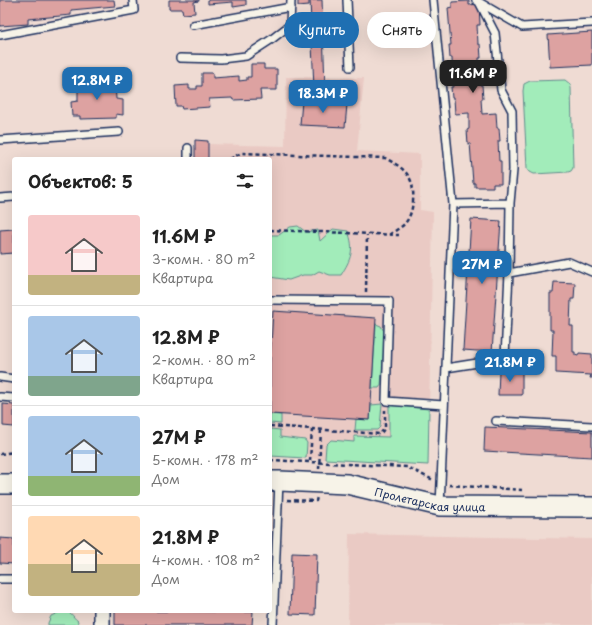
<!DOCTYPE html>
<html lang="ru">
<meta charset="utf-8">
<style>
:root{--surface:#fff;--page:#f2f2f2;--text:#222;--muted:#767676;--line:#e0e0e0;--accent:#1f6fb2}
body{margin:0;font-family:"Playpen Sans",sans-serif;background:var(--page);color:var(--text);height:100vh;display:flex;flex-direction:column;font-size:15px;white-space:nowrap}
*{box-sizing:border-box;margin:0}
p{font-size:13px;color:var(--muted)}
.icon{flex:none;width:22px;height:22px;fill:none;stroke:currentColor;stroke-width:2;stroke-linecap:round;stroke-linejoin:round}
.map{position:relative;flex:1;overflow:hidden}
.side{position:absolute;left:12px;top:157px;width:260px;height:456px;display:flex;flex-direction:column;background:var(--surface);border-radius:4px;box-shadow:0 4px 16px #0002}
.side>*{flex:none}
.guide{position:absolute;left:284px;top:12px;width:248px;height:36px;display:flex;gap:8px}
.price{position:absolute;translate:-50% -34px;padding:0 9px;border-radius:8px;background:var(--accent);color:#fff;font-size:13px;line-height:26px;filter:drop-shadow(0 1px 2px #0008)}
.price::after{content:'';position:absolute;left:50%;top:24px;width:12px;height:9px;margin-left:-6px;background:inherit;clip-path:polygon(0 0,100% 0,50% 100%)}
.price.selected{background:#222;color:#fff}
ul{padding:0;list-style:none}
li{display:flex;align-items:center;gap:12px;height:100px;padding:0 16px}
li+li{border-top:1px solid var(--line)}
li span{display:grid;place-items:center;flex:none;width:112px;height:80px;border-radius:4px;color:#555}
li>.icon{margin-inline-start:auto}
span .icon{width:48px;height:48px;fill:#fffc;stroke-width:1}
li b{font-size:17px}
h2{display:flex;justify-content:space-between;align-items:center;height:48px;padding:0 16px;font-size:17px}
.pill{padding:0 14px;border-radius:18px;background:var(--surface);box-shadow:0 4px 16px #0002;font-size:14px;line-height:36px}
.pill.selected{background:var(--accent);color:#fff}
.map>svg:first-child{display:block}
</style>
<div class="map">
<svg width="592" height="625" viewBox="0 0 592 625">
<rect width="100%" height="100%" fill="#efdbd3"/>
<filter id="ink" filterUnits="userSpaceOnUse"><feTurbulence type="fractalNoise" baseFrequency=".025" numOctaves="2"/><feDisplacementMap in="SourceGraphic" scale="8" xChannelSelector="R" yChannelSelector="G"/><feConvolveMatrix kernelMatrix="1 2 1 2 8 2 1 2 1" color-interpolation-filters="sRGB"/></filter>
<g filter="url(#ink)">
<path fill="#eacac4" d="M286 77 364 78 357 151 420 154V210L433 212 428 465 270 456V159H208V144L285 146Z
M349 534 592 539V625H348Z"/>
<path fill="#a2ecba" stroke="#5e8e8c" d="M565 80 570 84 571 88 573 168 571 171 568 172 534 174 530 172 527 168 523 91 524 84 530 81Z
M298 226 306 232 318 230 320 241 333 229 348 231C355 250 351 259 341 275H330L319 271 312 275H303L289 280 270 277V235H279L290 227Z
M376 324 381 326 385 333 381 385 379 388H372Z
M382 404 380 427 377 430H355L356 419 370 420 371 405Z
M389 405 429 409 428 465 325 459 326 445 331 440 354 442V436L389 437Z
M270 414 281 415V424L270 423Z
M270 429 280 430V437L305 440 307 443 306 458 270 456Z
M62 611C73 611 71 616 78 621L77 625H48V623L51 616Z"/>
<path fill="#dda2a1" stroke="#1b2f5e" d="M0 0H114L115 6 71 10V15L28 19V24L0 26Z
M169 0H199V1L194 2 195 13 183 14 182 9H169Z
M208 0H246V5L233 7V2L208 4Z
M298 0H309V5L298 6Z
M310 0H322L325 87 314 88Z
M469 1V5L479 4 480 25H477L478 44H480L481 58H479L480 85H482L483 99H481L482 114 496 113 497 128H499L500 141H498L499 161H501V184H493V187H475V183H473L470 143 468 144 467 130 469 129V113L455 114 454 98H452L451 87H453L452 58H450L449 45H451L448 8 452 7V2Z
M592 32V65L550 67 548 35Z
M251 64H264V69H277V90H260L261 99 233 100 232 98 209 99 210 107 182 109 181 106H176L175 86 189 85V89H197V86H202V73H213V78L239 76V81L247 80V77H251Z
M109 80V84L115 83 116 99 123 100V115L116 114V118L80 119V116H72L71 102 78 101V87L83 86V83Z
M302 101 347 104 345 127 300 125Z
M195 140 208 141V159H195Z
M471 219 501 221 492 352 463 350Z
M14 229V253L0 254V230Z
M554 282 575 283 574 299H571L570 326H573V352H575V355L578 356 579 353 592 354V378H590L591 375 556 373V356H552L553 330H550V293H553Z
M273 311 376 318 370 420 270 414V363Z
M499 371 522 372V395H498Z
M3 404 14 405V427L3 426Z
M485 427 592 432V457L484 451Z
M0 538 14 539V564L0 563Z
M292 553 317 554 315 615 290 614Z
M115 611 253 612 252 625H115Z"/>
<g fill="none" stroke-linecap="round" stroke-linejoin="round">
<g stroke="#1b2f5e" stroke-width="10">
<path id="service" d="M347 0 350 67
M433 0 453 204 440 506
M479 2 522 27 592 23
M193 25 291 7
M0 35 134 10 133 0
M180 58 221 59 246 56 272 39 290 25 291 0
M0 140 119 132
M188 159V148
M0 198 14 197
M453 204 510 203
M509 273 569 262 592 272
M270 300 389 301 386 401 444 405
M446 368 490 361 505 357 509 273 510 203 513 170 512 111 501 90 495 33 479 2 476 0
M0 377 14 379
M0 397 14 398
M496 421 592 426
M0 579H14
M273 625 279 481"/>
</g>
<g stroke="#1b2f5e" stroke-width="18">
<path id="minor" d="M102 625V611"/>
</g>
<g stroke="#1b2f5e" stroke-width="22">
<g id="tertiary">
<path id="s1" d="M270 481H279L347 484 440 506 592 507"/>
<path d="M0 484H14"/>
</g>
</g>
<path stroke="#1b2f5e" stroke-width="2.5" stroke-dasharray="4 3" stroke-linecap="butt" d="M230 159 241 153 385 158C394 163 404 168 409 177 416 188 414 212 406 222 403 227 394 231 389 235
M270 230 399 235
M366 292 367 235
M270 426 380 434 385 428V410
M0 454 14 452
M270 460 407 467 433 480
M310 461 312 429
M319 469 321 429
M449 485 522 490
M287 500 316 501 317 497"/>
<use href="#service" stroke="#f7f3e8" stroke-width="7"/>
<use href="#minor" stroke="#f7f3e8" stroke-width="15"/>
<use href="#tertiary" stroke="#f7f3e8" stroke-width="19"/>
</g>
</g>
<g text-anchor="middle" dominant-baseline="central" stroke-width="3" stroke-linejoin="round" paint-order="stroke">
<g font-size="11" fill="#1b2f5e" stroke="#f7f3e8">
<text stroke="none"><textPath href="#s1" startOffset="162">Пролетарская улица</textPath></text>
</g>
</g>
</svg>
<b class="price selected" style="left:473px;top:94px">11.6M ₽</b>
<b class="price" style="left:97px;top:101px">12.8M ₽</b>
<b class="price" style="left:323px;top:114px">18.3M ₽</b>
<b class="price" style="left:482px;top:285px">27M ₽</b>
<b class="price" style="left:510px;top:383px">21.8M ₽</b>
<div class="guide">
<a class="pill selected">Купить</a>
<a class="pill">Снять</a>
</div>
<section class="side">
<h2>Объектов: 5<svg class="icon" aria-label="filters" viewBox="0 0 24 24"><path d="M4 7h16M4 17h16"/><circle cx="9" cy="7" r="2"/><circle cx="15" cy="17" r="2"/></svg></h2>
<ul>
<li><span style="background:linear-gradient(#f6c9c9 75%,#c2b280 0)"><svg class="icon" aria-label="home" viewBox="0 0 24 24"><path d="M3 11l9-7 9 7M6 9v11h12V9"/></svg></span><div><b>11.6M ₽</b><p>3-комн. · 80 m²</p><p>Квартира</p></div></li>
<li><span style="background:linear-gradient(#a9c7e8 75%,#7fa58c 0)"><svg class="icon" aria-label="home" viewBox="0 0 24 24"><path d="M3 11l9-7 9 7M6 9v11h12V9"/></svg></span><div><b>12.8M ₽</b><p>2-комн. · 80 m²</p><p>Квартира</p></div></li>
<li><span style="background:linear-gradient(#a9c7e8 75%,#8fb573 0)"><svg class="icon" aria-label="home" viewBox="0 0 24 24"><path d="M3 11l9-7 9 7M6 9v11h12V9"/></svg></span><div><b>27M ₽</b><p>5-комн. · 178 m²</p><p>Дом</p></div></li>
<li><span style="background:linear-gradient(#ffd9b3 60%,#c2b280 0)"><svg class="icon" aria-label="home" viewBox="0 0 24 24"><path d="M3 11l9-7 9 7M6 9v11h12V9"/></svg></span><div><b>21.8M ₽</b><p>4-комн. · 108 m²</p><p>Дом</p></div></li>
</ul>
</section>
</div>
